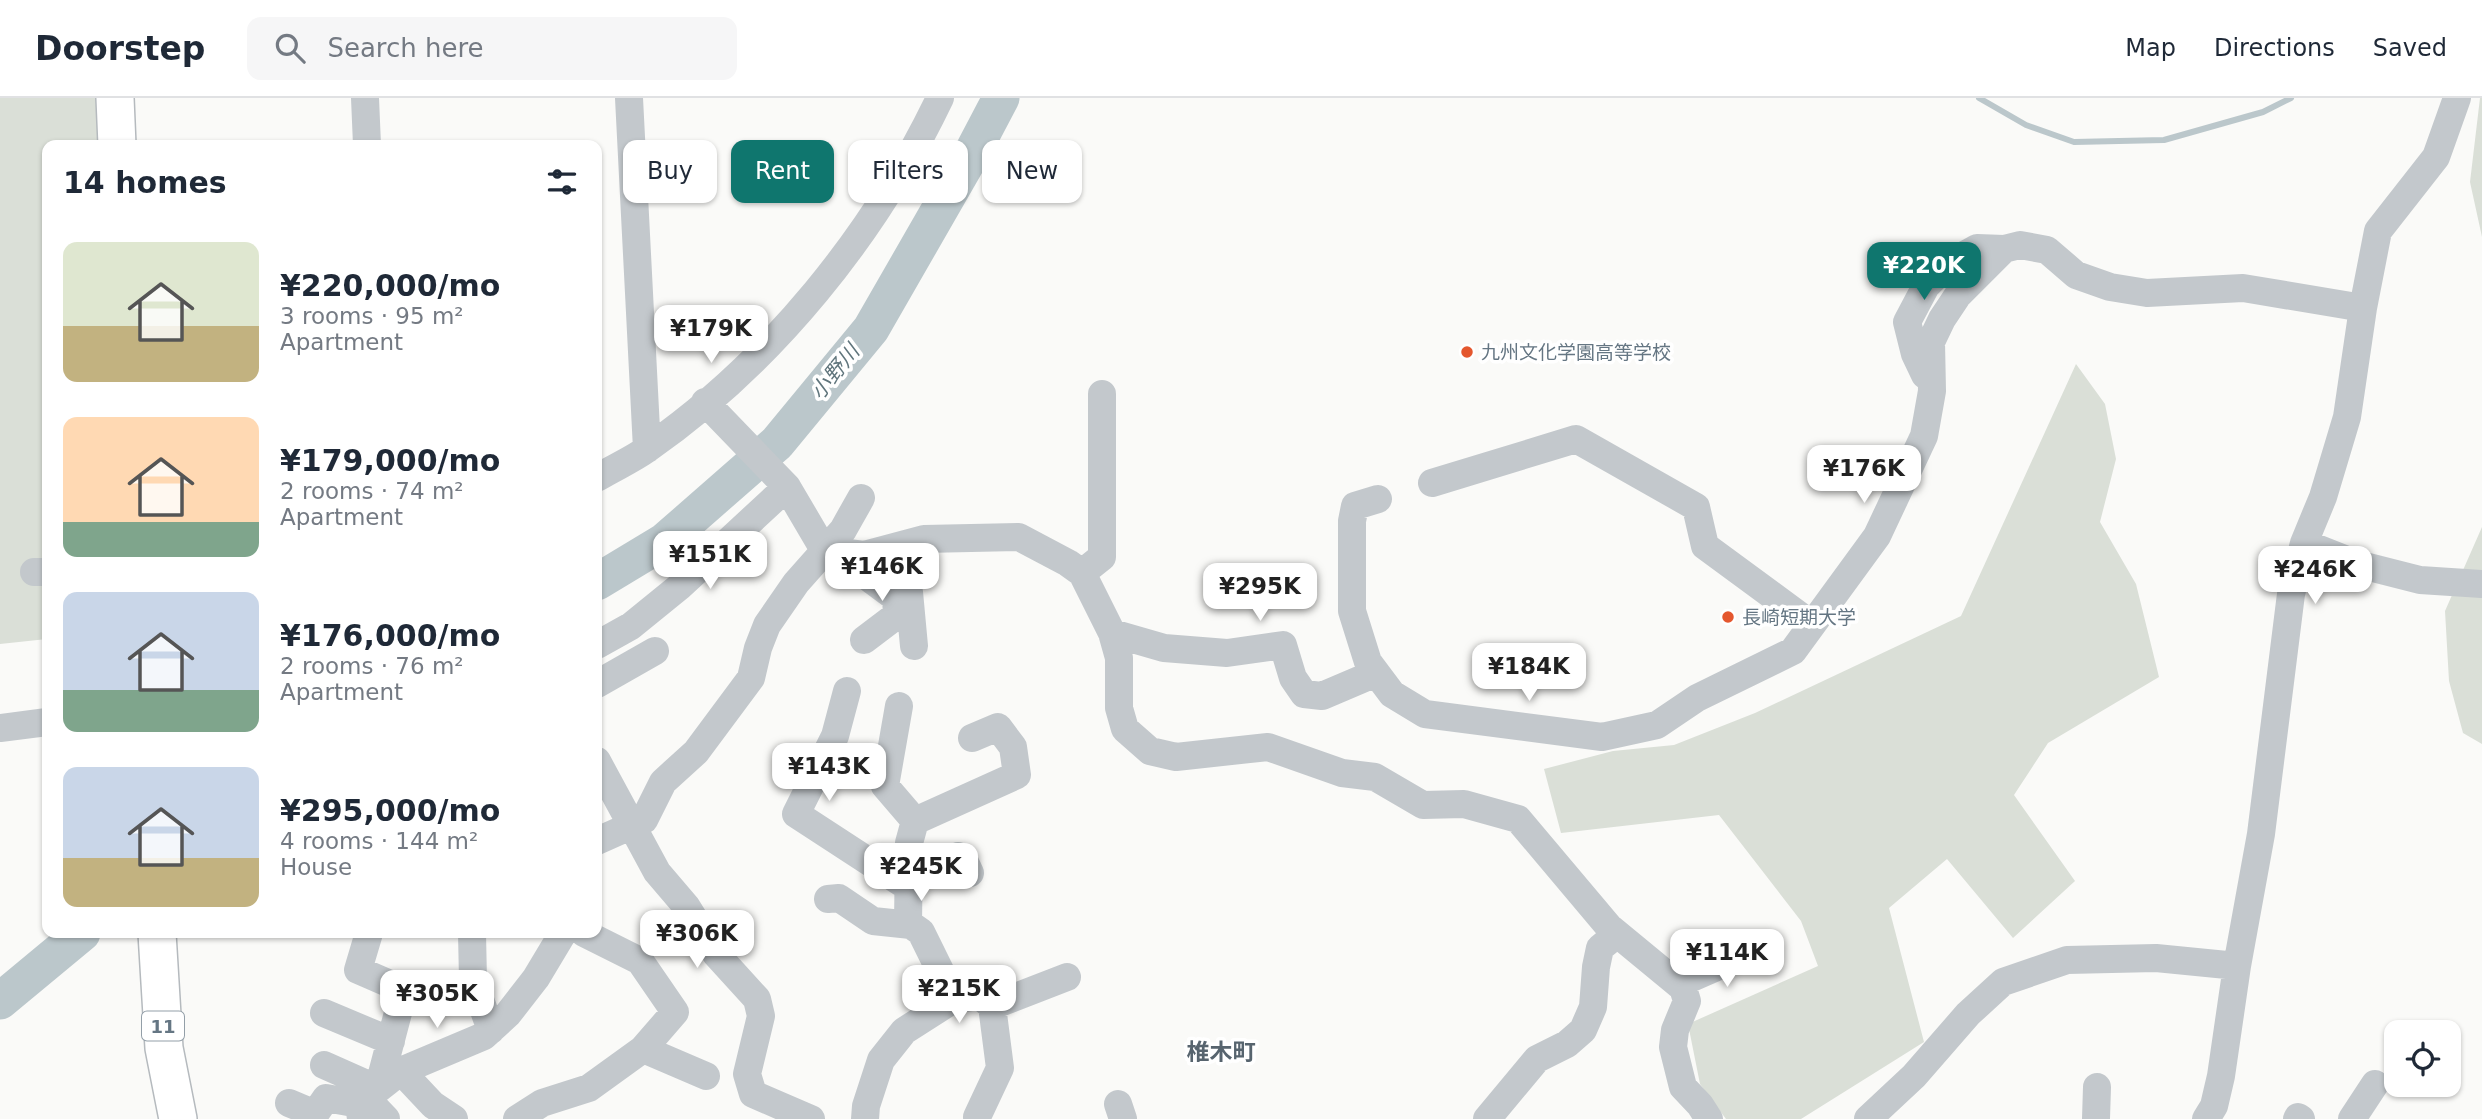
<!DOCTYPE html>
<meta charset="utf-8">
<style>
:root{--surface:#fff;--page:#f6f6f7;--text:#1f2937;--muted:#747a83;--line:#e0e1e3;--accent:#0f766e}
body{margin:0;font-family:"DejaVu Sans","Noto Sans JP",sans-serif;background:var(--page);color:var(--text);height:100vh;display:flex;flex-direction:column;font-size:26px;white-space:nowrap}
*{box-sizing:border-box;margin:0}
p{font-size:23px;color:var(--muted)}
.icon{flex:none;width:38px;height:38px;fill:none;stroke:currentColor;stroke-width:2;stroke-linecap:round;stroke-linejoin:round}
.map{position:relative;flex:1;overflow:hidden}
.details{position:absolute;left:42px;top:42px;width:560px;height:798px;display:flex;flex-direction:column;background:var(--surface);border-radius:14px;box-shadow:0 2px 5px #0004}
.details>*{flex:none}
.hud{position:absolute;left:623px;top:42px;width:665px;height:63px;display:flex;gap:14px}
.buttons{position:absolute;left:2384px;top:922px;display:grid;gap:14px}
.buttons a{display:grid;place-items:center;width:77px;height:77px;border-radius:14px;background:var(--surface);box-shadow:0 2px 5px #0004;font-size:35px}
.price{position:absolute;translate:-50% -60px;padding:0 16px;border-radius:14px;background:#fff;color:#222;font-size:23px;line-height:46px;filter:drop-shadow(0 2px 4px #0008)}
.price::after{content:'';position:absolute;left:50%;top:42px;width:21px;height:16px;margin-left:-10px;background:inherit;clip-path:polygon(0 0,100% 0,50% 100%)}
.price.on{background:var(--accent);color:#fff}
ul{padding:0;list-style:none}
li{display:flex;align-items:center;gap:21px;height:175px;padding:0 21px}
li span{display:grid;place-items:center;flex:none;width:196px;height:140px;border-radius:14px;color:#555}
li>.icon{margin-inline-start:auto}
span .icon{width:84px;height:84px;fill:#fffc;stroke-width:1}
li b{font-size:30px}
h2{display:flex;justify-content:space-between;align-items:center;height:84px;padding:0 21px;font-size:30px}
.tag{padding:0 24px;border-radius:14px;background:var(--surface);box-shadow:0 2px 5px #0004;font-size:24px;line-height:63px}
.tag.on{background:var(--accent);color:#fff}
header{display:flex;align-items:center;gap:42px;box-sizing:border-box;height:98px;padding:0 35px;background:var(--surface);border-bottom:2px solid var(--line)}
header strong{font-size:33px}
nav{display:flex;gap:38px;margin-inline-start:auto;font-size:24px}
.search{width:490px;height:63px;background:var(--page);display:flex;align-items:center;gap:18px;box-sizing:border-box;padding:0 24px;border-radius:14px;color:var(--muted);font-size:26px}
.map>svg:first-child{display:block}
</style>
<header>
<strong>Doorstep</strong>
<div class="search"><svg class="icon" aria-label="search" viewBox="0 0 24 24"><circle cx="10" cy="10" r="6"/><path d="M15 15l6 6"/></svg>Search here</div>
<nav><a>Map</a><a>Directions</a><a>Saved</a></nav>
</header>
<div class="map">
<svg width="2482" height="1021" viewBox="0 0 2482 1021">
<rect width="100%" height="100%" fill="#fafaf8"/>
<path fill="#dadfd7" d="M0 0H96L99 47H47V541L0 546Z
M2480 0H2482V139L2470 84Z
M2076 266 2105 306 2116 361 2100 424 2136 486 2159 579 2048 645 2014 697 2075 783 2013 840 1947 761 1889 810 1924 944 1801 1021H1726L1700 986 1688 926 1818 868 1801 823 1719 717 1561 735 1544 671 1613 653 1674 647 1755 615 1961 518Z
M2482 429V646L2463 635 2449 583 2445 513Z"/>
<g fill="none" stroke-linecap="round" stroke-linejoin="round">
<path stroke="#bbc7cb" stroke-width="6" d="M1979 0 2026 27 2074 44 2164 42 2263 14 2291 0"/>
<path stroke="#bbc7cb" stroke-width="37" d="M597 484 665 443 777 345 871 231 971 57 1001 0
M0 903 82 835"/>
<g stroke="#b5babe" stroke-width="40">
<path id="major" d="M115 0 117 47
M157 835 164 950 178 1021"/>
</g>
<path stroke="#c3c8cc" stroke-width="28" d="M365 0 367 47
M629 0 647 351
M1925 277 1915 256 1907 224 1926 188 1948 166 1977 150 2004 151 2020 147 2047 152 2076 177 2110 189 2147 195 2243 190 2363 210
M705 304 787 389 824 452 864 457 924 441 1019 439 1068 465 1082 475 1102 459V296
M597 380C613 370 632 362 647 351 772 264 875 136 940 0
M1432 385 1576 341 1696 409 1705 448 1811 526
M1378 401 1355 408 1352 423V513L1368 564 1392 596 1425 616 1602 639 1657 627 1697 600 1793 553 1877 438 1924 338 1932 293 1931 244 1942 221 1958 197 2004 151
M2304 445 2357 466 2420 482 2482 486
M858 457 869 480 896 500 897 517 864 542
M34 474H47
M1082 475 1112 535 1119 560V610L1125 631 1150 653 1176 659 1268 649 1342 675 1375 679 1423 707 1464 706 1518 721 1609 829 1683 890 1687 903 1675 932 1673 949 1683 989 1700 1007 1709 1021
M906 492 909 494 914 548
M1112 535 1164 550 1227 555 1283 547 1293 580 1304 596 1322 598 1376 575
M597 547 631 528 679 489 787 389
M597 586 655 553
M847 593 835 638 796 716 908 789
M899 608 885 688 915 723
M0 630 47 624
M597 663 657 774 686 808 716 856 757 901 761 918 747 976 753 996 811 1021
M597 743 644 722 663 684 696 654 751 580 758 550 767 527 796 485 843 432 861 400
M908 777 958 758 963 760 970 775
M828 801 839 800 873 823 911 827 921 834 954 901
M908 827 909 745 915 723 1017 677 1013 649 998 629 972 640
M472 835 473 882 491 932
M1678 886 1758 851
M324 915 391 943
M643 951 706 978
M324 967 378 991 404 892 358 872 369 835
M401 973 433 1007 454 1021
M366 1000 386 1021
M289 1005 315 1016 326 1000 359 1006
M1118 1006 1123 1021
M977 1019 1000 970 992 908
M361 1021 359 1006 401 973 484 938 508 916 536 880 563 835
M517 1021 542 1005 589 990 643 951 675 914 640 863 584 835
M865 1021 866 1008 881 962 904 933 954 901 980 898 992 908 1067 879
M1487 1021 1537 961 1567 946 1583 932 1593 909 1596 869 1600 850 1617 836
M1868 1021 1914 978 1968 916 2003 884 2067 862 2156 860 2237 868
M2096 1021 2097 989
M2206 1021 2214 1008 2221 978 2237 868 2261 736 2291 496 2304 445 2323 399 2347 319 2363 210 2378 133 2436 59 2457 0
M2297 1021 2298 1019 2301 1021
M2352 1021 2375 986"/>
<use href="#major" stroke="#fff" stroke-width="37"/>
</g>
<g fill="#e4572e" stroke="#fff" stroke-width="2.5">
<circle cx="1467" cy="254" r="7"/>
<circle cx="1728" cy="519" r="7"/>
</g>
<g text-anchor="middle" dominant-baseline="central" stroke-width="7" stroke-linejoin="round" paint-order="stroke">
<rect fill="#fff" stroke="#939fa8" stroke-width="2" x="142" y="913.5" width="42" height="29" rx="5"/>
<g font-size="18" font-weight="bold" fill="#657683">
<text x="163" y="928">11</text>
</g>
<g font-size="19" fill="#657683" stroke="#fff" text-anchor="start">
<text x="1481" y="254">九州文化学園高等学校</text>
<text x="1742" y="519">長崎短期大学</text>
</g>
<g font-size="21" font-style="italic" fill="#60757c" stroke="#fff">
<text transform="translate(835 274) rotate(-51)">小野川</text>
</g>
<g font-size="23" font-weight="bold" fill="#57646e" stroke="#fff">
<text x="1221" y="954">椎木町</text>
</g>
</g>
</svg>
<div class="buttons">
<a><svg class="icon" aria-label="locate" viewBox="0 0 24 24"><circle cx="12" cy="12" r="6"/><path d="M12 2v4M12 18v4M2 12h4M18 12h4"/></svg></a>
</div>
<b class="price on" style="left:1924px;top:204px">¥220K</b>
<b class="price" style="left:711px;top:267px">¥179K</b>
<b class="price" style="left:1864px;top:407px">¥176K</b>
<b class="price" style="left:710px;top:493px">¥151K</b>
<b class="price" style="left:882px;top:505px">¥146K</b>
<b class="price" style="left:2315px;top:508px">¥246K</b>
<b class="price" style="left:1260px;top:525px">¥295K</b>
<b class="price" style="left:1529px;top:605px">¥184K</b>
<b class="price" style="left:829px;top:705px">¥143K</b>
<b class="price" style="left:921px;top:805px">¥245K</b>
<b class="price" style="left:697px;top:872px">¥306K</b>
<b class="price" style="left:1727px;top:891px">¥114K</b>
<b class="price" style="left:959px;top:927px">¥215K</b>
<b class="price" style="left:437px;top:932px">¥305K</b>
<div class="hud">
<a class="tag">Buy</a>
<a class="tag on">Rent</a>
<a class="tag">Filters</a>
<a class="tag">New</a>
</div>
<section class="details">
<h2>14 homes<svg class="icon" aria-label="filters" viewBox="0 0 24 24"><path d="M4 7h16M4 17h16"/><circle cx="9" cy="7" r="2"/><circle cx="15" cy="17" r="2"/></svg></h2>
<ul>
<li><span style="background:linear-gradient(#dfe7d0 60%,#c2b280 0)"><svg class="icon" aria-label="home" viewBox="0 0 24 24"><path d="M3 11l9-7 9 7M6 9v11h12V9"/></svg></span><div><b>¥220,000/mo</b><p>3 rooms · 95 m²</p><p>Apartment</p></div></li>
<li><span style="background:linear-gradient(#ffd9b3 75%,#7fa58c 0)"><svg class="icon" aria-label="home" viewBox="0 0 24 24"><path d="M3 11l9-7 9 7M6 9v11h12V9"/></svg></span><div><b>¥179,000/mo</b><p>2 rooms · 74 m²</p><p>Apartment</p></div></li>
<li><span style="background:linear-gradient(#c9d6e8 70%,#7fa58c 0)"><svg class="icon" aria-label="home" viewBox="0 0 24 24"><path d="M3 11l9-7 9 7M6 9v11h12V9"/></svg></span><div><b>¥176,000/mo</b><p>2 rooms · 76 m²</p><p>Apartment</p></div></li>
<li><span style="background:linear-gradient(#c9d6e8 65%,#c2b280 0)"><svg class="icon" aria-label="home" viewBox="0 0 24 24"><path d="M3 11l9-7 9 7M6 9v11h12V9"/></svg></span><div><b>¥295,000/mo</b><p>4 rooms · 144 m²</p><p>House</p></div></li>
</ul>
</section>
</div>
